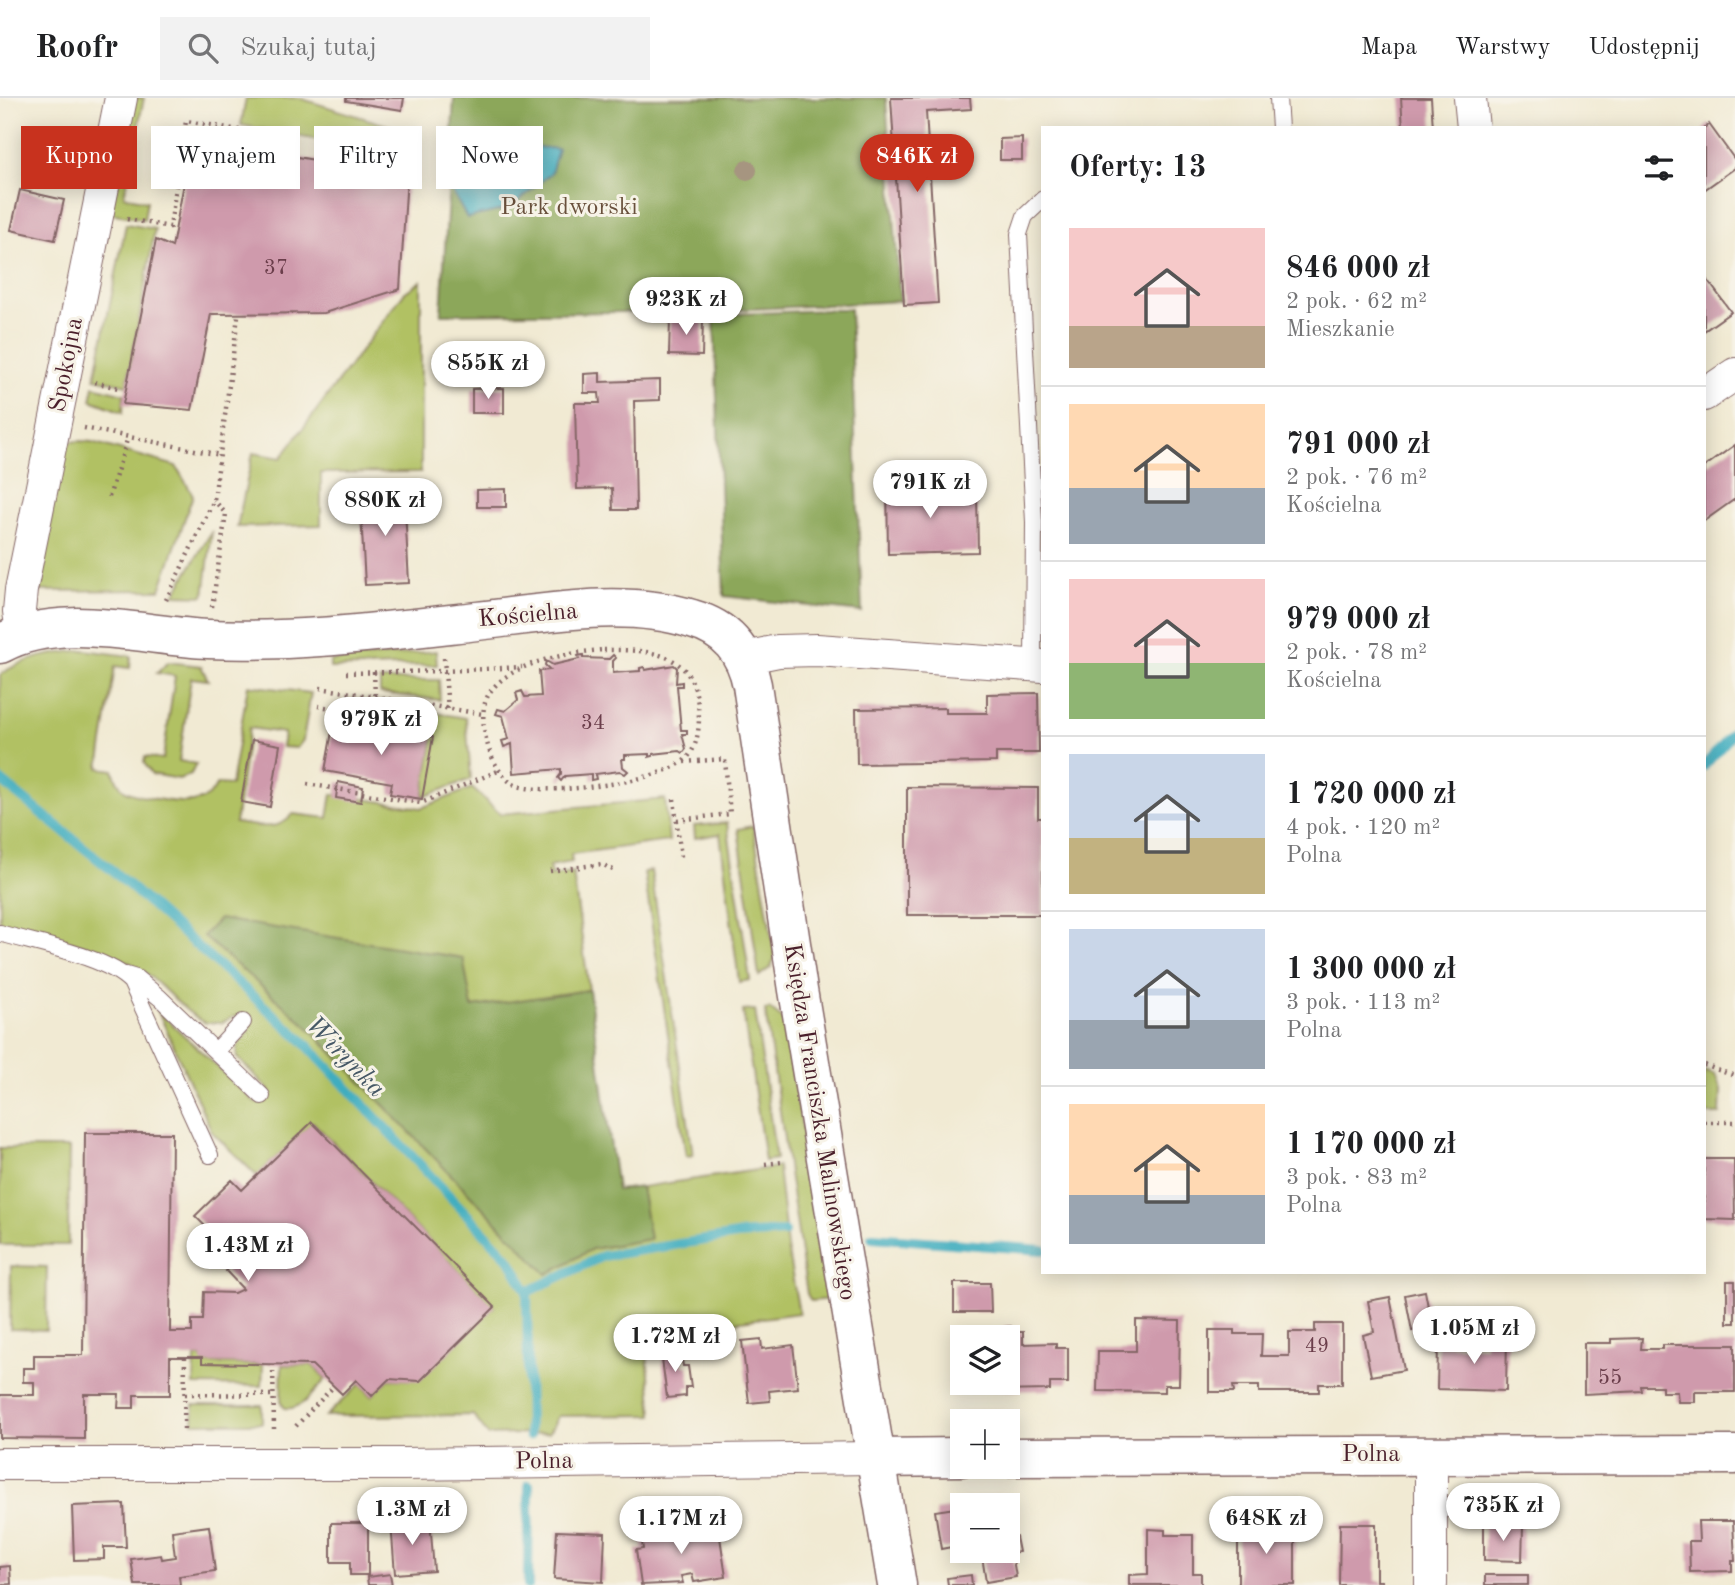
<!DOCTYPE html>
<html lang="pl">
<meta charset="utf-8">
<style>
:root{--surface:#fff;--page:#f2f2f2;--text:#202124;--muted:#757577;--line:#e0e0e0;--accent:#c8321e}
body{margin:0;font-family:"Old Standard TT",serif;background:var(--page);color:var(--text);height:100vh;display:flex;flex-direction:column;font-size:26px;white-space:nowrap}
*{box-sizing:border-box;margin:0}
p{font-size:23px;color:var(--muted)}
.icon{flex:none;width:38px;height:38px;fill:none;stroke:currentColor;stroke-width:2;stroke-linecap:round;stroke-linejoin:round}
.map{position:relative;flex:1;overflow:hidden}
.details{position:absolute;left:1041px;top:28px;width:665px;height:1148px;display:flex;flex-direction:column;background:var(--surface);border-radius:0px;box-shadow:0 4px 18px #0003}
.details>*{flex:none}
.hud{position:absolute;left:21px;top:28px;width:665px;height:63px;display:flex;gap:14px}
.controls{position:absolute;left:950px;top:1227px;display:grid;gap:14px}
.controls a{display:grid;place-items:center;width:70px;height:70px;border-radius:0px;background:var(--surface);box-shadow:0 4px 18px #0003;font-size:35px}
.price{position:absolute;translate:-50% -60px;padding:0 16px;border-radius:24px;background:#fff;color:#222;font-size:23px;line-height:46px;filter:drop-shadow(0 2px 4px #0008)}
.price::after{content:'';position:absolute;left:50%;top:42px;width:21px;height:16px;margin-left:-10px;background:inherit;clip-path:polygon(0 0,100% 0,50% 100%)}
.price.active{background:var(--accent);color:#fff}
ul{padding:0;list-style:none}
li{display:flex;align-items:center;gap:21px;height:175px;padding:0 28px}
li+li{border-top:2px solid var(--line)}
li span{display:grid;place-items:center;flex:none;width:196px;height:140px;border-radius:0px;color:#555}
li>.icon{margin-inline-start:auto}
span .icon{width:84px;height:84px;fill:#fffc;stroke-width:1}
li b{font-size:30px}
h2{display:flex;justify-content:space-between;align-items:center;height:84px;padding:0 28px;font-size:30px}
.pill{padding:0 24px;border-radius:0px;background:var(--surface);box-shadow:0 4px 18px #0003;font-size:24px;line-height:63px}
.pill.active{background:var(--accent);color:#fff}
header{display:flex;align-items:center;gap:42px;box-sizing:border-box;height:98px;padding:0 35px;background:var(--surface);border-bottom:2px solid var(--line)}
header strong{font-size:33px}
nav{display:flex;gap:38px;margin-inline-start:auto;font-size:24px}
.search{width:490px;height:63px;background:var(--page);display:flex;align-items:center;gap:18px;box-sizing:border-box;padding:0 24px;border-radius:0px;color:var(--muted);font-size:26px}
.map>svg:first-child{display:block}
</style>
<header>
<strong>Roofr</strong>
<div class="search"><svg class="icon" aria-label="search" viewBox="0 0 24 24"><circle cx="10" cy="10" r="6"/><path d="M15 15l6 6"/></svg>Szukaj tutaj</div>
<nav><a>Mapa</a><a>Warstwy</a><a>Udostępnij</a></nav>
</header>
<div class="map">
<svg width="1735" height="1487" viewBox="0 0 1735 1487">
<rect width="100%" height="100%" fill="#f7f3e8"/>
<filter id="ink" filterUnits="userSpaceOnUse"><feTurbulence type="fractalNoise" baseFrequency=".0143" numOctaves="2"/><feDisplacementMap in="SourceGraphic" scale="14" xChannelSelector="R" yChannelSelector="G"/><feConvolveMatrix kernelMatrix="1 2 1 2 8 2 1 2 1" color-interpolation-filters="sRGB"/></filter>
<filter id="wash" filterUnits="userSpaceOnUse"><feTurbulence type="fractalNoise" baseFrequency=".00686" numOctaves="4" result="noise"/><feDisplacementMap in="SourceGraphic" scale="28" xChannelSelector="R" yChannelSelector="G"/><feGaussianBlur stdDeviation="1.57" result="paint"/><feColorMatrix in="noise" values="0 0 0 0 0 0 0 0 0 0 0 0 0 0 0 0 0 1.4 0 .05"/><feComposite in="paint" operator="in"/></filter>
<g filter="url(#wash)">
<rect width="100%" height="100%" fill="#f1ead3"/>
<path fill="#b1c164" stroke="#7e7048" stroke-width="2" d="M132 0H144L124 98 147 103 144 121 109 115Z
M246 0H299L403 32 411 42V68L379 64V54L241 27Z
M126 126 155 131 127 287 95 280Z
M421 183V374L321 375V427L237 429 253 355 281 360 404 195Z
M94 288 124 296 123 314 91 302Z
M79 343 92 344 176 368 193 397 160 492 40 493 59 355 70 344Z
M212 433 204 498 174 497Z
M84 552 131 558 130 570 115 568 99 670 113 672C115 679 118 686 123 691 132 699 186 707 198 703 207 701 213 694 217 686L231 687 248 587 311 595 303 642 297 650 282 649 284 635 249 630 235 725C255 727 279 735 293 716L328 720 332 696 421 710 472 690 500 716 665 701 669 743 571 756 572 764 549 768 551 778 573 775 589 892 472 910 204 838 306 927 547 1176 592 1151 649 1140 641 1089 778 1069 787 1149 799 1215 645 1236 653 1317 558 1318 549 1335 488 1337 473 1317 326 1318 360 1286 372 1298 389 1281 420 1282 494 1209 313 1024 257 1078 212 1034 158 913 256 1005 269 992 237 959V948L250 930 235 918 221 925H206C180 912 163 886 139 870 106 849 39 836 0 825V577C24 559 55 555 84 552Z
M436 553 437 567 330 570V563Z
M168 564 201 568 208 582 191 580 179 663 196 666 191 676 179 681 152 676 144 665 145 659 163 661 175 578 157 575Z
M380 582H439L440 602 380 595Z
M382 606 466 620 471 681 423 699 434 636 382 627Z
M727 725 750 882 739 884 720 736 695 740 694 728Z
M753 728 775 859 771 869 759 878 738 731Z
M651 773 693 1057 686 1058 644 774Z
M770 911 784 922 831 1201 811 1203 807 1196 765 912Z
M755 912 776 1061 765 1063 743 913Z
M1704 973 1715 977 1721 992 1720 1016H1705Z
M0 1050H69L68 1147H0Z
M11 1168 47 1169 46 1232 10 1231Z
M195 1259H202L203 1265 263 1267 262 1288 194 1287Z
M282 1267H312L326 1281C315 1292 302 1313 285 1310L281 1305Z
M194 1307H262V1325H193Z"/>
<path fill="#8ca75a" stroke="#6b6342" stroke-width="2" d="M454 0H886L900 203 714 213 441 216Z
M850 211 862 514 724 498 714 217Z
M219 821 463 860 472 909 589 892 617 1092 641 1089 650 1141 592 1151 547 1176 306 927 203 838Z"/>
<path fill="#41adbf" stroke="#466675" stroke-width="2" d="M493 45 558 51 551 75 511 110 467 120 452 93Z"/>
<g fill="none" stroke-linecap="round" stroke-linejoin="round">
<path stroke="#41adbf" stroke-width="10" d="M1704 668 1735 633
M0 682 114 774 302 942 510 1162 527 1194 529 1338
M872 1139 1043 1152
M527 1194 603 1158 737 1137 784 1134
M528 1487 529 1387"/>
</g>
<g id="blocks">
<path fill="#cf9aac" d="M346 0H404L402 12 346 3Z
M891 0H970L971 11 926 14 938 205 904 207Z
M1401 0H1431L1433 30H1403Z
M1709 26 1735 62V70L1704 92V30Z
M194 32 280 56 407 78 400 191 324 215 211 216 192 312 123 306 156 142 172 149Z
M1022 40V62H1000V41Z
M20 92 64 102 55 142 11 132Z
M1704 177 1731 214 1704 233Z
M670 221 703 222 702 258 669 257Z
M600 275V284L660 282V302L634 303 636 412H613L612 390 577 391 575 305H600L599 295H584V276Z
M504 290V315H472V291Z
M1735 347V401L1704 423V369Z
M932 381V397L977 396 978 454 888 456 887 382Z
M506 391V409H477V392Z
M404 393 409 485 365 487 360 396Z
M583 557V560L609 561 613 557 616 560 613 563V575L640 573V570L644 569 645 572 674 567 677 570 676 585 682 584V588H677L681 632H687V636H682L686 651 683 655 680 653 653 656V658L649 659V656L625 657V661H622L623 669 628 673 625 676 620 673 595 676 596 681 591 682V676L565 678 561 683 558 680 561 676V671L514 675 512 646 504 649 502 643 509 641 503 618 496 616 498 611 505 613 518 602 516 595 522 593 525 599 541 598 539 573 550 572 545 567 546 563 553 567 579 561 578 558Z
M1038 595 1039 655H996V664L857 666 856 611 946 610V615H987V596Z
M334 622 376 629 375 634 404 638 405 634 433 639 422 701 390 696 392 685 325 673Z
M252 642 280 647 270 709 241 704Z
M338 684 363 689 361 704 336 700Z
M907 689 1038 690V720H1043V817H907Z
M312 1024 495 1209 420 1283 389 1281 372 1298 356 1282 342 1296 312 1267 202 1265V1259H170V1297H134V1310H118L119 1296H84V1341L0 1340V1297H34V1284H23V1270H34V1257H83L85 1035H172L170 1234H192V1222H203L204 1194 234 1195 243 1191 226 1173 238 1161 195 1118 232 1082 242 1092Z
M1704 1061H1734L1735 1122 1704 1121Z
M1727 1183H1735V1225H1727Z
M954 1185H990L991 1214H954Z
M1425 1193 1432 1230 1412 1233 1405 1197Z
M1390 1199 1404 1272 1371 1278 1363 1237 1374 1234 1368 1203Z
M1136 1222 1180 1223 1179 1287H1165V1294L1097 1293 1098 1253H1136Z
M1315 1226H1342V1286H1319V1294H1259V1288H1233L1234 1294H1209V1232H1234V1236H1262L1261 1258H1289V1234H1315Z
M1011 1228 1015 1234H1023V1246L1056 1245V1250H1068V1285H1050V1292L992 1293V1284H1008V1239H992V1234H1000L1003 1229Z
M1485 1237H1507L1506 1293 1437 1291 1438 1247 1485 1249Z
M1642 1240 1641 1251H1662V1247H1735V1294H1695V1304H1678L1677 1294H1662V1288H1641L1642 1293 1584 1296V1245H1611V1241Z
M761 1241 762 1251 793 1247 798 1290 769 1293 770 1303 749 1305 742 1243Z
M680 1250 683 1268H688L691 1289H686V1298L667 1300 661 1253Z
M124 1406 126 1449H104V1461L74 1462 72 1408Z
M962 1409V1447L941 1451 935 1413Z
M430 1422 434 1473 395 1476 391 1425Z
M1698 1423H1733L1735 1463H1732V1473L1690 1474 1689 1443H1699Z
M331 1425H368V1477H350V1464H331Z
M718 1426 726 1479 694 1484 692 1476 681 1478 683 1485 641 1487 636 1452 643 1451 641 1438Z
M1340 1426H1376V1483H1382V1487H1339Z
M1484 1427 1523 1428 1522 1463 1484 1462Z
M209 1428 215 1473 179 1478 180 1487H135L131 1461 161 1457 162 1461 175 1459 172 1433Z
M1238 1429 1295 1430V1487H1238Z
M1148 1431 1165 1432V1437H1193V1475H1201V1487H1129V1477L1148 1476Z
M557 1433 605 1435 603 1484 554 1481Z
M1016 1439 1019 1454 1012 1455 1016 1479 986 1484 981 1452H1008V1440Z
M10 1468 11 1486 0 1487V1469Z
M390 1476 392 1487H368L367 1479Z
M971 1477 972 1487H948L947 1480Z
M1485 1477H1528V1487H1485Z"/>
</g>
</g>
<g filter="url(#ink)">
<use href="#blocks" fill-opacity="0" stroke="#846666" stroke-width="2"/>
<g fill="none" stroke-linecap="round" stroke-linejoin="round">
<g stroke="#846666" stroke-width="18">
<path id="lane" d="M1278 0 1280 30
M1033 567 1034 424 1019 136 1025 118 1043 101
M0 835C36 846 106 858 131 884L210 1057
M126 877 136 880 160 900 262 998
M216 953 243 924"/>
</g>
<g stroke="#846666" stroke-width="34">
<path id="street" d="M1470 0 1473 30
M1704 297 1735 276
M22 535 19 513 21 492 121 0
M744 560 778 553 817 552 1043 568
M1431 1358V1487
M0 1366H404L875 1360"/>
</g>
<g stroke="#846666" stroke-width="41">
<path id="secondary" d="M0 546C59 513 144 538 208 541 297 545 389 533 477 523 546 515 625 500 692 521 727 531 745 553 752 587L798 892 897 1487
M1008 1359 1735 1357
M875 1360 962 1359"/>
</g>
<path stroke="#846666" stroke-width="4.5" stroke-dasharray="2 5" stroke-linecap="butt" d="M127 121 170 129 186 23 281 39
M95 284 122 291
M84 330 220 357
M109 399 128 339
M166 502 214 402 238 218
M212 509 226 416 214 402
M604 552C638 552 682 551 694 589 701 610 702 644 687 660 665 684 549 698 518 688 493 680 478 629 485 605 496 566 570 554 604 552Z
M444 560 448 612
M374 574 376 623
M346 575 445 573 522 569
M320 590 483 616
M318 608 376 617
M684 664 725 661
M307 686 421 705 498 673
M674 701 681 759
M677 722 730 716 725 662
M550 773 602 766 613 772
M1704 967 1735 978
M1704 1024H1735
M765 1066 782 1064
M273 1266 274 1332
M185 1296 274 1297
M296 1328 334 1288
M184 1331 185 1259"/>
<use href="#lane" stroke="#fff" stroke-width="16"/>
<use href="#street" stroke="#fff" stroke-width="32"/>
<use href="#secondary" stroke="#fff" stroke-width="38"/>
</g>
<circle fill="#a69580" cx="747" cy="72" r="10"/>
</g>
<g text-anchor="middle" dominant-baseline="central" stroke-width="6" stroke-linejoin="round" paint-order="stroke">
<g font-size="21" fill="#6b3e4b">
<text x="276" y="170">37</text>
<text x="593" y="625">34</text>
<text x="1317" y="1248">49</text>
<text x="1610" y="1280">55</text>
</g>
<g font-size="24" fill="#69503c" stroke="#f7f3e8">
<text x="569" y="110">Park dworski</text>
</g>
<g font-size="24" fill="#4a1f2b" stroke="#f7f3e8">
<text transform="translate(67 267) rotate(-79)">Spokojna</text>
<text transform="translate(528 518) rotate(-5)">Kościelna</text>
<text transform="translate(819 1024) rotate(81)">Księdza Franciszka Malinowskiego</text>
<text x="1371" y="1357">Polna</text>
<text transform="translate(544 1364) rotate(-1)">Polna</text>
</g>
<g font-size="26" font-style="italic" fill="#465866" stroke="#f7f3e8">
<text transform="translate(345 959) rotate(46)">Wirynka</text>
</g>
</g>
</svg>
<div class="controls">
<a><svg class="icon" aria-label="layers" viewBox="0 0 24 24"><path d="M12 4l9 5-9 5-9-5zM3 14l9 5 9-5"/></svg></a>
<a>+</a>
<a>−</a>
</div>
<b class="price active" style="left:917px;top:96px">846K zł</b>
<b class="price" style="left:686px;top:239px">923K zł</b>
<b class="price" style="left:488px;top:303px">855K zł</b>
<b class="price" style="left:930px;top:422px">791K zł</b>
<b class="price" style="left:385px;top:440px">880K zł</b>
<b class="price" style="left:381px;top:659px">979K zł</b>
<b class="price" style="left:248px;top:1185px">1.43M zł</b>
<b class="price" style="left:1474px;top:1268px">1.05M zł</b>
<b class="price" style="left:675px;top:1276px">1.72M zł</b>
<b class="price" style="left:1503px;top:1445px">735K zł</b>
<b class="price" style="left:412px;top:1449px">1.3M zł</b>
<b class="price" style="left:681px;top:1458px">1.17M zł</b>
<b class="price" style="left:1266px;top:1458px">648K zł</b>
<div class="hud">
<a class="pill active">Kupno</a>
<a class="pill">Wynajem</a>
<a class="pill">Filtry</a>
<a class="pill">Nowe</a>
</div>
<section class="details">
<h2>Oferty: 13<svg class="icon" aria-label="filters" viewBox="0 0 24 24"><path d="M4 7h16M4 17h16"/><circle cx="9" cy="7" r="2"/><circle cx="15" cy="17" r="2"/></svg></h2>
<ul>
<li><span style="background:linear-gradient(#f6c9c9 70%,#b9a48a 0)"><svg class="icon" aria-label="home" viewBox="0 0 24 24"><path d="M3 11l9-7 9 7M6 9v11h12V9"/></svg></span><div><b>846 000 zł</b><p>2 pok. · 62 m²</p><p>Mieszkanie</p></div></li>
<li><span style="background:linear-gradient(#ffd9b3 60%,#9aa5b1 0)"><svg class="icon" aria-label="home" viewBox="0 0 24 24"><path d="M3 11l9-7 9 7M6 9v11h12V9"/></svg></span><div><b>791 000 zł</b><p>2 pok. · 76 m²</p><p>Kościelna</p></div></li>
<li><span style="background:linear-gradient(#f6c9c9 60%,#8fb573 0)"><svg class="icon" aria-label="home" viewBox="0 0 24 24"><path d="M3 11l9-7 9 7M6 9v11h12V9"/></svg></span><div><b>979 000 zł</b><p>2 pok. · 78 m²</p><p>Kościelna</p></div></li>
<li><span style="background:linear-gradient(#c9d6e8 60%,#c2b280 0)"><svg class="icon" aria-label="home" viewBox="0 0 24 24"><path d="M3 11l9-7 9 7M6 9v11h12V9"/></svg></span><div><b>1 720 000 zł</b><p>4 pok. · 120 m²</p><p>Polna</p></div></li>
<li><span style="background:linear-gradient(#c9d6e8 65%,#9aa5b1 0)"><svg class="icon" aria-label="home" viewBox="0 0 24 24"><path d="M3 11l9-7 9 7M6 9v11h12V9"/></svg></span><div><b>1 300 000 zł</b><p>3 pok. · 113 m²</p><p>Polna</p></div></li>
<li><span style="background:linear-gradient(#ffd9b3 65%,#9aa5b1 0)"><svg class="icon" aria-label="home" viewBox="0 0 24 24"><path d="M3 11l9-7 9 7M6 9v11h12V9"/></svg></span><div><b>1 170 000 zł</b><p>3 pok. · 83 m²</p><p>Polna</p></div></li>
</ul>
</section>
</div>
